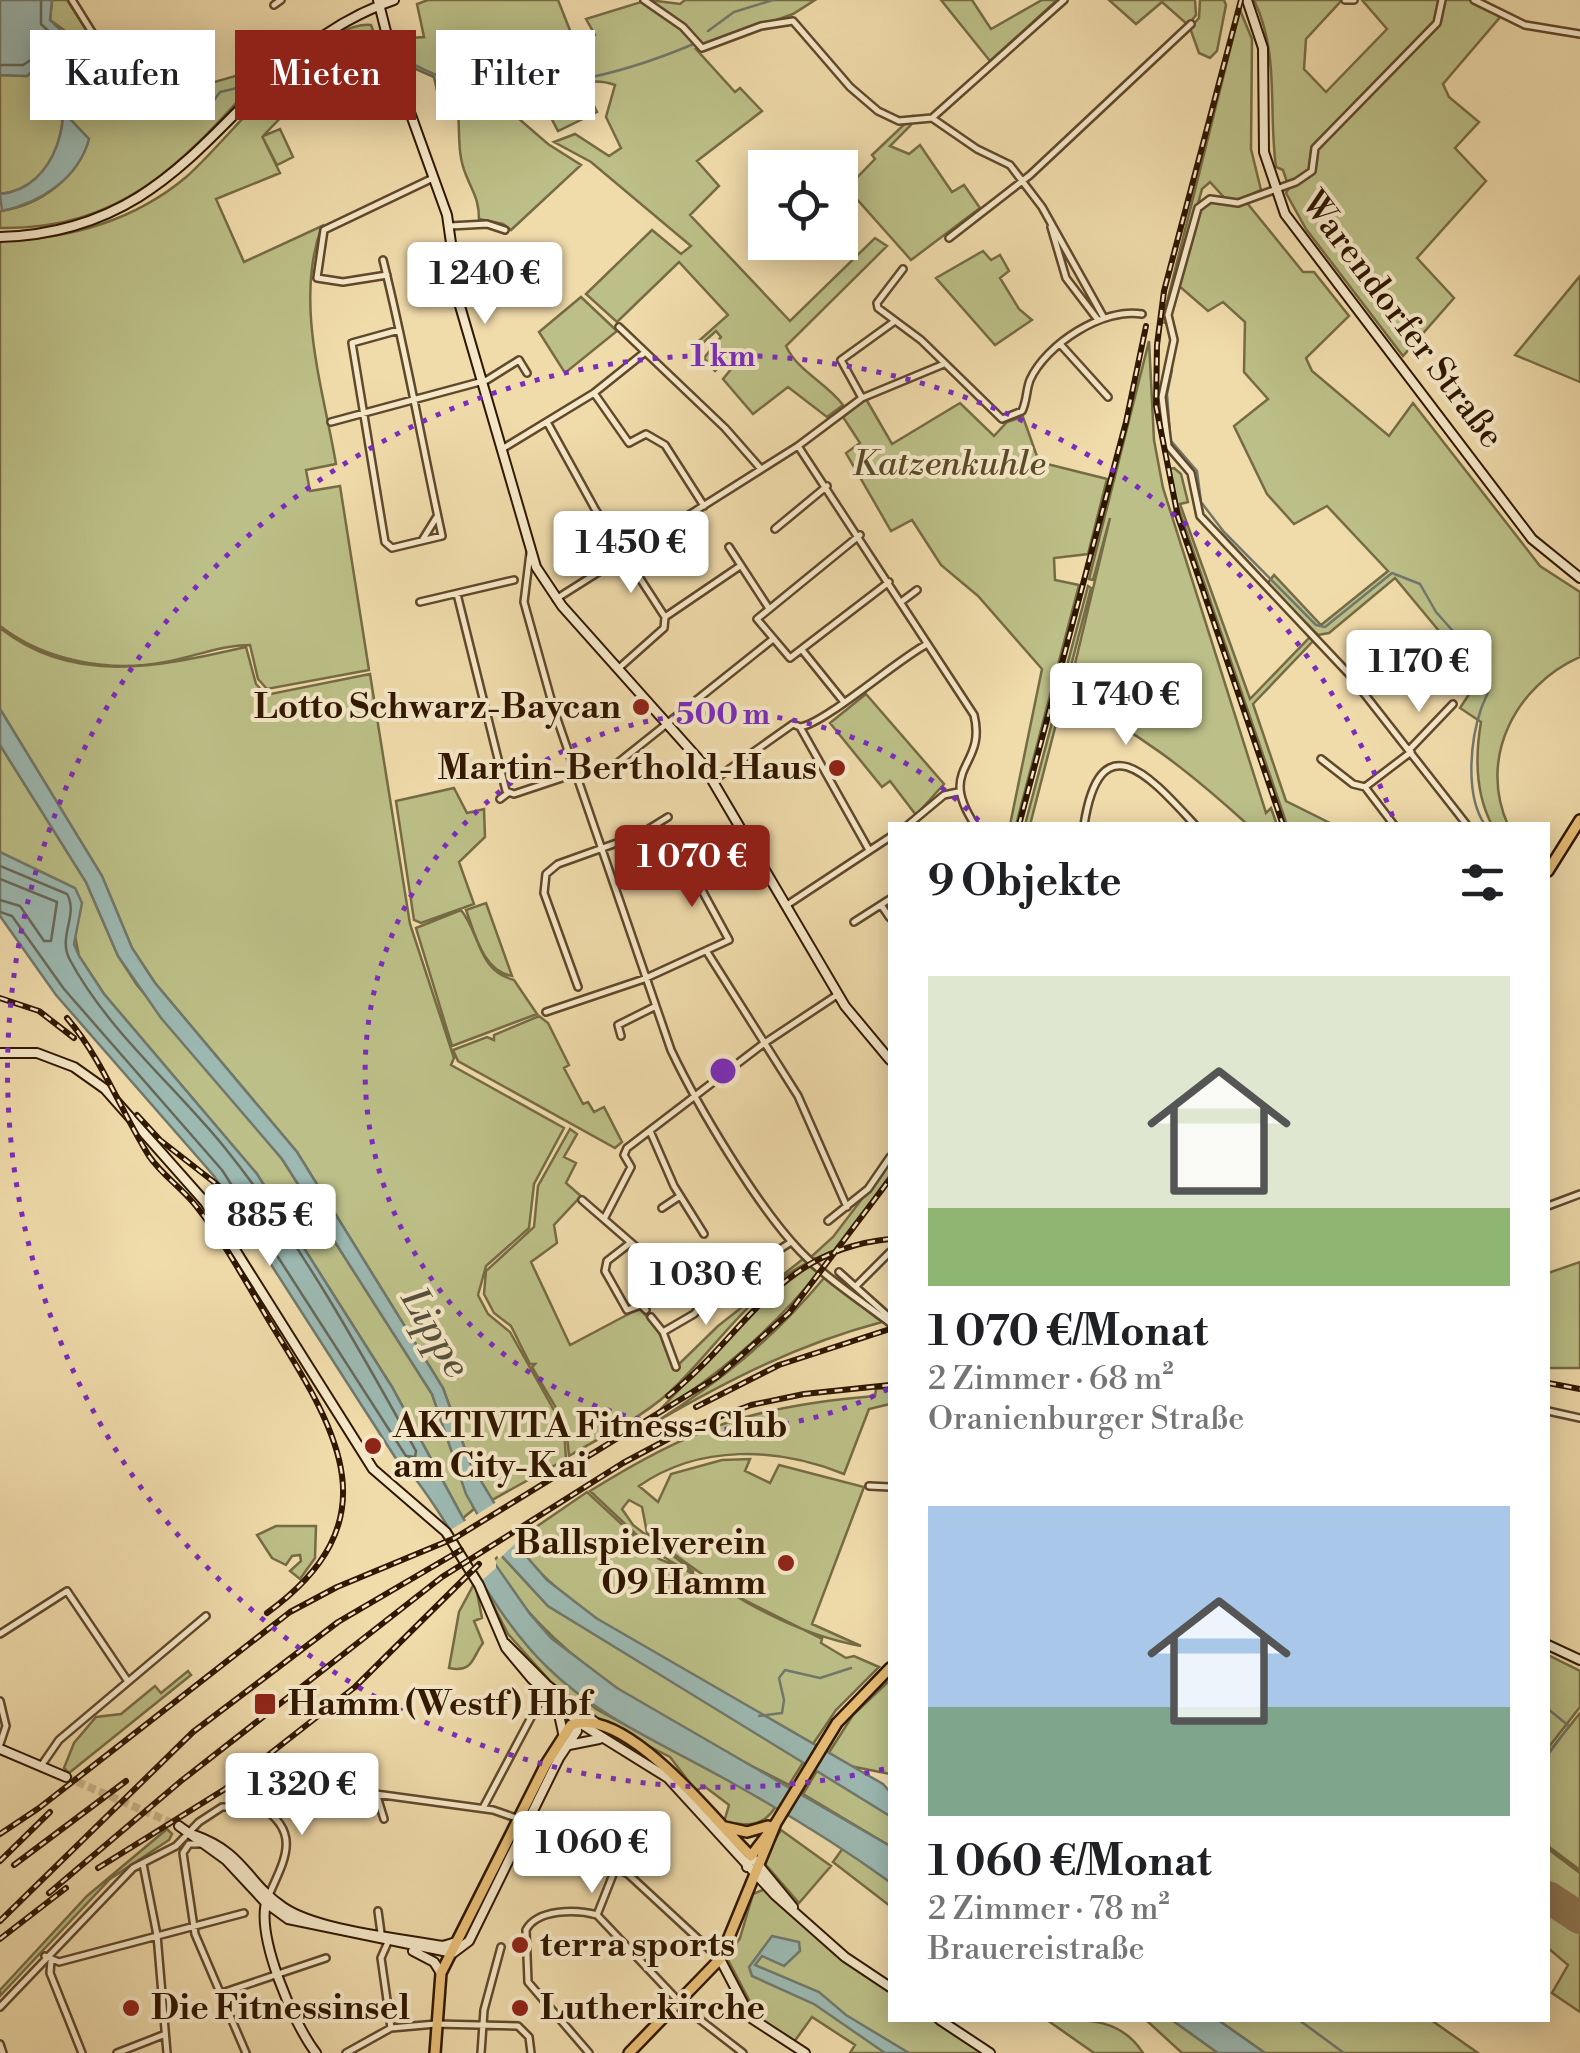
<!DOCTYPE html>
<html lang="de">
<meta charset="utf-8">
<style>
:root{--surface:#fff;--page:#f6f6f6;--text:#202124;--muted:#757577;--accent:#8f2418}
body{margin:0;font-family:"Libre Bodoni",serif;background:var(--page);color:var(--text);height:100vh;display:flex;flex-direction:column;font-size:38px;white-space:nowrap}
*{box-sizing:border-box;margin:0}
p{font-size:32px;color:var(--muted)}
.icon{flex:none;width:55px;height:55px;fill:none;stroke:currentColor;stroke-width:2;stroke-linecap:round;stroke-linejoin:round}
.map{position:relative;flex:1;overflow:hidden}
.panel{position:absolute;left:888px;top:822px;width:662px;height:1200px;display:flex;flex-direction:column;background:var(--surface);border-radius:0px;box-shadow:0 5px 25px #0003}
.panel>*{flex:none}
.top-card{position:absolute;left:30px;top:30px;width:708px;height:90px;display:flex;gap:20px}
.tools{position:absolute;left:748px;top:150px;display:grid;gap:20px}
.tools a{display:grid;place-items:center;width:110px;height:110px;border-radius:0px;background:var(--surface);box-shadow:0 5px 25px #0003;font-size:50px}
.price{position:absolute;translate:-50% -85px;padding:0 22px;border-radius:10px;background:#fff;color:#222;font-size:32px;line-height:65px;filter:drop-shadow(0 2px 5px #0008)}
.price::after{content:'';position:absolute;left:50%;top:60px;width:30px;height:22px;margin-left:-15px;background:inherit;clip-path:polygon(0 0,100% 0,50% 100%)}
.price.selected{background:var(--accent);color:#fff}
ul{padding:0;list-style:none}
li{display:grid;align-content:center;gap:20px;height:530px;padding:0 40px}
li span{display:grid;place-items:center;height:310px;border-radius:0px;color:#555}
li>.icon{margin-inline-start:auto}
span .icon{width:180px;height:180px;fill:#fffc;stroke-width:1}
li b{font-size:42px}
h2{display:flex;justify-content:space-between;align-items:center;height:120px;padding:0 40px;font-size:42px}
.chip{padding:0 35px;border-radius:0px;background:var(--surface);box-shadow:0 5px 25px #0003;font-size:35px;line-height:90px}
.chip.selected{background:var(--accent);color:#fff}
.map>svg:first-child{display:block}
</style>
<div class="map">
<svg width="1580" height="2053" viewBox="0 0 1580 2053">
<rect width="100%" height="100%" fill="#f0dbab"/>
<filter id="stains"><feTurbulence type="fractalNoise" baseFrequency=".002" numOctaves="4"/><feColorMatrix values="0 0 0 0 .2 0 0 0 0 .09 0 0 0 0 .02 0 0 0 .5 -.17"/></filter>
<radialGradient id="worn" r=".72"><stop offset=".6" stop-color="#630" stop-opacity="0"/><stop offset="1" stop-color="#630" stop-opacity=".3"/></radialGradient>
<path fill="#bcbf87" stroke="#766b44" stroke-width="2.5" d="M52 0H67L111 68 130 73 167 61 180 92 270 66C190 153 131 230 0 228V211C39 206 78 178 89 139L70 119 72 89 77 79 72 36 50 20Z
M428 0H558L577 48 595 35 586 19 641 2 693 36 649 0 680 4 685 0H815L793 14 696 49 735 92 740 88 762 111 697 161 719 186 690 215 790 321 875 238 887 246 786 346C798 372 826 382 843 405L827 417 788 387 753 414 723 379 741 357 736 352 715 371 704 358 721 337 716 331 696 349 693 346 728 315 679 262 617 322 586 294 652 230 681 254 691 246 591 162 554 142 575 134 609 156 621 148 606 117 615 85C577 71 540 104 503 105L548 144 581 165 511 230 503 224 479 219C479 199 473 193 466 175 457 154 460 132 458 112L451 109 448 97 439 99 434 77 416 69 404 74 395 39 424 37 417 4Z
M941 0H972L991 29 1042 0H1057L990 61Z
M1109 0H1195L1196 15 1188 25 1162 2 1136 24Z
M1200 0H1224L1226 5 1217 51 1210 58 1199 53 1190 28 1199 18Z
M1254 0H1342L1306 39 1304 69 1326 92 1387 29 1362 0H1472L1501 16 1443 84 1449 97 1479 122 1455 148 1486 181 1417 258 1454 298 1403 356 1306 229 1286 193 1289 188 1283 170 1276 167C1268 110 1280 54 1254 0Z
M1240 10 1252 39 1251 149 1261 190 1243 198 1303 272H1314L1349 316 1306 358 1312 371 1389 436 1413 403 1540 566 1580 592V657C1515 686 1478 758 1508 825H1492C1475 793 1475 757 1481 722L1460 708 1479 679 1395 578 1329 633 1318 635 1267 584 1274 575 1321 625 1388 571 1327 506 1294 524 1267 494 1234 426 1268 399 1244 372 1245 322 1223 302 1208 311 1178 285 1198 214 1210 201 1230 204 1210 182 1202 189 1166 323 1162 322Z
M371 25 392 80 338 105 327 86 291 107 263 136 280 129 293 157 277 165 262 136 280 173 216 199 244 262 322 226C294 301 323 388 336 464L306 470 310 491 340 486 369 670 267 689 258 679 250 645C222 645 193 657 165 662 110 673 45 661 0 626V241C68 239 132 222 185 178 226 144 316 20 371 25Z
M40 64 54 68C76 112 58 189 0 194V75L27 76Z
M585 87 597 112 558 131 545 106Z
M912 117 911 125 890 146 909 154 920 145 952 192 964 185 980 208 911 260 847 188 875 159 872 155Z
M983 251 991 260 1000 255 1009 271 1000 278 1019 309 1032 320 995 345 936 278Z
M1580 276V382L1515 355Z
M581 297 617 331 565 373 539 332Z
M1149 341 1154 440 1163 488 1266 813 1271 808 1277 825H1248C1191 773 1137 730 1067 697L1110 518 1093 580 1089 579Z
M866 399 892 444 960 403 994 436 1007 422 1023 417 1039 462 1107 479 1088 554 1054 558 1055 580 1079 585 1016 825H1010L1042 669 978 596 941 565 912 520 891 531 846 453 860 443 843 417Z
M1174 468 1181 474 1188 502 1180 504 1250 699 1312 635 1315 639 1253 704 1286 801 1334 825H1287L1175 498 1168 469Z
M1088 586 1091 588 1030 825H1025Z
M0 628C74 687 162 666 246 647L256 684 266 695 370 674 410 924 454 1058 451 1065 564 1128 534 1184 529 1228 486 1266 478 1295 488 1314 510 1332 564 1428 566 1459 492 1500 470 1463 443 1388 297 1152 155 983 132 948 102 876 0 709Z
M866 694 944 784 916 815 890 781 882 787 830 723Z
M0 745 86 882 118 956 137 985 282 1159 432 1394 474 1509 463 1518 392 1387 257 1174 104 994 79 956 75 936 33 872 0 852Z
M454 788 467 813 484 809 485 837 459 862 474 904 421 923 414 920 396 801Z
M486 903 512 976C483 971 475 934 466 910Z
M461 910C481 935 477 970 514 980L537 1014 452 1046 416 928Z
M539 1016 548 1023 569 1065 564 1068 583 1104 588 1102 594 1112 604 1107 622 1142 615 1148 458 1061 453 1050 487 1037 494 1040V1035Z
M570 1129 577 1134 564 1157 576 1163 566 1183 581 1196 554 1225 557 1243 531 1262 570 1345 640 1308 662 1337 675 1368 718 1326 803 1259 807 1263C753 1290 719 1343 678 1384 648 1415 606 1434 569 1456L566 1425 532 1367 535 1364H530L511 1326 494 1313 484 1294 486 1271 534 1227 538 1186Z
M890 1162V1175L838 1249 815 1259 812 1256 833 1237Z
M1580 1262V1368H1548V1273Z
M809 1266 818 1273C770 1332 717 1376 653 1417L769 1296Z
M824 1278 882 1322C799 1344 730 1379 656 1422 722 1380 774 1338 824 1278Z
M890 1388V1404L869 1409 844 1474C778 1447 699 1444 639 1486L658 1502 671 1474 722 1460 750 1459 745 1471 770 1483 779 1465 864 1487 812 1624 861 1646C782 1632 708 1582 647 1533L642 1507 629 1500 622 1509 633 1525 694 1572 685 1570 822 1639 821 1643 846 1658 854 1656 879 1667 836 1710 813 1744C748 1710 541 1604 517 1540L587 1492 659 1559 684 1569 655 1552 590 1491C693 1427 753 1406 875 1396L876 1389Z
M276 1526H316L315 1558 300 1579 290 1571 301 1561 300 1555 292 1556 286 1565 272 1558 257 1535Z
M500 1554 548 1606 804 1761 789 1785C679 1729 558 1670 492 1563Z
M481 1581 533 1652 596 1709 776 1806C762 1829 747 1825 724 1822L729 1805 704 1786 696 1791 670 1757 605 1724 551 1682 508 1634Z
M475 1582 482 1618 474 1621 483 1643C472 1657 474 1673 449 1668L459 1612Z
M1548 1655 1580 1671V1707L1548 1748Z
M188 1671 191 1675 69 1773 64 1768 74 1743 96 1717 121 1714 155 1686 161 1693Z
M890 1680V1774L845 1765 828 1754 853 1715Z
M1580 1713V1870L1548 1846V1753Z
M818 1769 890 1816V1846L803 1794Z
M167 1829 172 1834 169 1840 110 1879 0 1996V1990L87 1896Z
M781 1830 831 1866 799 1903 766 1865 765 1854Z
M843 1848 890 1882V1906L833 1862Z
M1548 1849 1580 1873V2012L1552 1993 1568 1965 1548 1948Z
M765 1889 834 1953 890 1992V2020H932L982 2053H850L855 2045 812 2017 794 2042 759 2019 727 1958 740 1938 753 1894Z
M1047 2020C1086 2020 1120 2017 1143 2053H1094Z
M1146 2020H1172L1218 2053H1182Z
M1218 2020H1431L1478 2053H1265Z"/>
<path fill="#9cb9b2" stroke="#71786b" stroke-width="2.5" d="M0 0H52L50 20 84 52 86 70 72 88 70 119 89 139C78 179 41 202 2 211L0 194C57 189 77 111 54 68L40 64 27 76 0 75Z
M0 709 102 876 132 948 155 983 297 1152 443 1388 470 1463 527 1557 547 1580 596 1618 883 1784 890 1792V1816L548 1606 500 1554 466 1494 432 1394 282 1159 161 1018 118 956 86 882 0 745Z
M0 852 75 888 82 903 74 944 79 956 104 994 257 1174 392 1387 463 1518 530 1614 551 1638 617 1688 890 1846V1882C840 1846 788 1814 734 1784 668 1746 601 1720 547 1667 488 1610 458 1530 406 1467L402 1468 214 1176 56 995 0 916Z
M772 1936 799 1942 800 1951 784 1966 762 1956 755 1965 819 1992 846 2015 909 2053H885L814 2004 752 1976 749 1967Z
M1172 2020H1218L1265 2053H1218Z"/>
<path fill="#f0dbab" d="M498 1501 521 1538 499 1559 473 1517Z
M470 1518 496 1561V1568L478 1584 447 1532Z"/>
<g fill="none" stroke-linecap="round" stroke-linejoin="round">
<path stroke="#666859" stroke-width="2.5" d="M0 65H23L40 54 58 59 68 70 75 67 74 55 41 24V0
M0 866 67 894C79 915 57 937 70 960 108 1031 174 1085 225 1148 297 1237 360 1350 416 1451L415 1457 406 1456 222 1170 64 989 12 916 0 912
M0 879 57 902 51 941H44L20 906 0 900"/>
<path stroke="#71786b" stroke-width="2.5" d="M708 31 734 12 773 0
M402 60C417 65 431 74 445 78 527 100 621 75 696 43
M285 79 380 64
M70 119 162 101 173 110 201 118 220 92 250 85
M1170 434 1167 394 1172 370
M1172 442 1197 471 1201 502 1224 532 1316 625 1325 627 1392 573 1420 584 1436 612 1484 666
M1485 825C1465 796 1470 742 1481 709 1486 694 1494 688 1488 672
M1548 1709 1569 1726 1550 1752
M759 1716 782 1713 784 1700 779 1678 785 1670 820 1678 851 1668
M1299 2020 1344 2053"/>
<path stroke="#907956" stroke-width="32" d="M1548 1897 1580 1918"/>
<path stroke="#cab489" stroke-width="8" stroke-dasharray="8 4" stroke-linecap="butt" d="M66 1777 179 1826"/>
<g stroke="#60482b" stroke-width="10">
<path id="street" d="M72 0 110 61 120 69H133L184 49 199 36
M644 0 683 27 702 48 761 26 793 21 850 87 878 111 899 121 932 118 977 149 1010 165 1042 207 1104 318
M1345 0H1354
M1442 0 1437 23 1315 148 1312 171 1296 182 1238 203 1210 199 1198 208 1168 315 1174 340 1162 397 1168 446 1191 473 1200 516 1348 673 1467 825
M1474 0 1525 25 1580 34
M274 5 281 0
M932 118 1064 0
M450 226 487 224 505 230
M1051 227 1066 278 1098 320
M949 238 1030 175 1191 24
M383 260C406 352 422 444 442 536L392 548 385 542 352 343 399 330
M903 269 877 303 878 308 921 340 1002 419 1022 411C1027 401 1026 390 1030 380 1046 344 1104 307 1142 314
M387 275 343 282 317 278 324 230 433 178
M619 327 725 428 761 469
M1061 345 1108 397
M594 393 629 443 646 434 665 445 704 506
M862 398 841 360 895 321
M331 422 487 380 519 360 527 373
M547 422 595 509 665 617
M798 446 974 715C987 768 936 766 975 825
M502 449 594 393 644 353
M775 529 827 486
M860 535 757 619 790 658 889 582
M423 539 436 518
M729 547 768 607
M530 553 524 602 554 710 671 1050C698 1107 757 1206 800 1251 826 1278 860 1300 890 1323
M457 594 506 791 514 794 574 774
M556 599 798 446 862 398 944 364
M420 602 514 580
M901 602 917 590
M802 650 843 701
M619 668 664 628 665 617 740 566
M800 727C824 724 897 660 927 644
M1409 750 1453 704
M1321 759 1353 784 1365 787
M619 762 773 639
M714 780 793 724 800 727 869 850
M500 799 508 793
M908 825 944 795 958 792
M1084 825C1101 717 1154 781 1195 825
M1394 825 1365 787 1411 752
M787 905 890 837
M881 905 890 918
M854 922 890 899
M707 952 798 1096 847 1207
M578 987 544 893 546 874 558 864 639 835 668 817
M546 1012 644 979 729 940 686 861 652 883 637 836
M621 1036 618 1025 654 1007
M650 1131 674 1186 704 1234
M582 1200 673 1279 712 1293 791 1242
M1548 1206 1580 1194
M662 1208 680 1196
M604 1219 631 1167 624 1155 627 1148 763 1044 837 995
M828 1221 868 1189 890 1157
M629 1244 607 1261 605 1271 627 1310 641 1305 646 1310
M839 1272 888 1316 885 1319
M857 1285 890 1252
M651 1317 663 1332 676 1367
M663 1332 694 1314 712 1293
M1548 1411 1580 1418
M869 1486 890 1487
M0 1634 67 1591 127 1680
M0 1701 6 1726 0 1744
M41 1766 59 1740 206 1616
M339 1789 493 1810 519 1819
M376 1793 384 1819
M483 1808 544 1693
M529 1823 628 1874 720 1959
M201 1844H189L183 1853 195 1934 246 2053
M143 1864 157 1935 167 2053
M378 1911 381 1933
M597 1915 616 1867
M388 1942 381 1958 391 2028
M45 1956 59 1962 244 1913
M51 1961 50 1973 82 2053
M219 1994 326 1958
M0 2007 133 1868 176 1846 199 1822 222 1807H261C303 1833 283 1862 269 1895
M0 2044 3 2053
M117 2053 163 2035
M346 2053 391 2028 436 2024 518 2026 529 2037 531 2053
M481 2053 484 2010 501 1947
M589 2053 528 1982 526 1930C537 1909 576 1909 597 1915L685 2008 743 2053"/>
</g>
<g stroke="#301700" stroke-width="12">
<path id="secondary" d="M378 0 398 79 447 215 460 306 536 567 562 606 702 763 845 1006 890 1060
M1247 0 1263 48 1264 152 1285 214 1532 539 1580 578
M0 237C203 231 229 57 394 0
M0 1053H37L74 1067 105 1089 205 1202 373 1469 446 1532 479 1585 506 1648 531 1678 578 1722 668 1778 775 1895 845 1957 890 1987
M506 1644 548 1686 596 1723
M1548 1645 1580 1660
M558 1710 563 1733
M569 1745 599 1739
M0 1749 66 1777
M179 1826 226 1860 266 1903 288 1919 453 1953 469 1941 559 1758 577 1731 575 1707
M194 1835C245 1853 246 1882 283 1907 318 1931 400 1938 443 1946L456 1942
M747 1867 751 1856 793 1907
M267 1899C255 1935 293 2023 316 2053
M413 1951 434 1962 441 1973
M720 1959 751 2018 805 2053
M940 2020 990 2053"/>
</g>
<g stroke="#301700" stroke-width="14">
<path id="primary" d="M1548 871 1580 820
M725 1827 747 1832 768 1826
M435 2053 441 1973 546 1764 571 1725C626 1704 716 1823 751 1856L776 1823
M629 2053 720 1959 776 1823 837 1723 890 1668"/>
</g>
<use href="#street" stroke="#f5e8c8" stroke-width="5"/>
<use href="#secondary" stroke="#f5e8c8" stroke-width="8"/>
<use href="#primary" stroke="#e8be76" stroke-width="9"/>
<g stroke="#301700" stroke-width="6">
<path id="rail" d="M1241 0 1164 291 1157 345 1156 406 1178 517 1283 825
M1019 825 1126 422 1146 326
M0 998 39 1011 74 1038
M67 1018C102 1059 121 1111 149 1156 162 1175 182 1188 196 1206 226 1244 249 1288 274 1329 340 1435 392 1522 267 1613
M137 1115 160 1140 219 1186
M1548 1383 1580 1389
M668 1396C746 1335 776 1250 890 1239
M696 1407 779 1365 890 1329
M0 1834 39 1808 290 1612 337 1587 455 1538 717 1377 789 1313 890 1179
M0 1861 50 1812
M14 1865 126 1781
M98 1868 225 1789 355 1687 479 1564
M49 1893 181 1781 442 1577 623 1463 687 1429 751 1405 804 1394 890 1385
M0 1921 193 1732 338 1622 461 1550
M0 1939 66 1888"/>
</g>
<use href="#rail" stroke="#f5e8c8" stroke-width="2.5" stroke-dasharray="8" stroke-linecap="butt"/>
</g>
<g fill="none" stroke="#7b2cbf" stroke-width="5" stroke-dasharray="5 10">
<path d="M888 1389A358 358 0 1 1 983 825"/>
<path d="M884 1769A716 716 0 1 1 1394 820"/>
</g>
<g fill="#8f2418" stroke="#f5e8c8" stroke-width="4">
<circle cx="641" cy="707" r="10"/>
<circle cx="837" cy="768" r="10"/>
<circle cx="373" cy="1446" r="10"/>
<circle cx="786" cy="1563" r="10"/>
<rect x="253" y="1692" width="24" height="24" rx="5"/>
<circle cx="520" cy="1945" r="10"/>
<circle cx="131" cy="2008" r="10"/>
<circle cx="520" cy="2008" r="10"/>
</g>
<g text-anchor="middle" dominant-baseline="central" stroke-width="8" stroke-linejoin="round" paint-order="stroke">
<g font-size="35" fill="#301700" stroke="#f5e8c8">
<text transform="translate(1402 320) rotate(53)">Warendorfer Straße</text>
</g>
<g font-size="35" font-style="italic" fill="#5a4928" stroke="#f5e8c8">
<text x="949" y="464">Katzenkuhle</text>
</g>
<g font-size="35" font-weight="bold" fill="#301700" stroke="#f5e8c8" text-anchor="start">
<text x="621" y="707" text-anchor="end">Lotto Schwarz-Baycan</text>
<text x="817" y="768" text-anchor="end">Martin-Berthold-Haus</text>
<text x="393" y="1426">AKTIVITA Fitness-Club<tspan x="393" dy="40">am City-Kai</tspan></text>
<text x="766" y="1543" text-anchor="end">Ballspielverein<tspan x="766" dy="40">09 Hamm</tspan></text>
<text x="288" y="1704">Hamm (Westf) Hbf</text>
<text x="540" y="1945">terra sports</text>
<text x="151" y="2008">Die Fitnessinsel</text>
<text x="540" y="2008">Lutherkirche</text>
</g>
<g font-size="38" font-style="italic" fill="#56503e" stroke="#f5e8c8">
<text transform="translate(435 1333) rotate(59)">Lippe</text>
</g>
</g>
<circle cx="723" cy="1071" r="15" fill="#7b2cbf" stroke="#f5e8c8" stroke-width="5"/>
<g font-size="30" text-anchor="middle" font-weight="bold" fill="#7b2cbf" stroke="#f5e8c8" stroke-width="8" stroke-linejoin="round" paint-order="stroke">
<text x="723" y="366">1 km</text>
<text x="723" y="724">500 m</text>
</g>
<rect width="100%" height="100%" filter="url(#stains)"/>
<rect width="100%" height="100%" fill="url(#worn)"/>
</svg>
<div class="tools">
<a><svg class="icon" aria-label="locate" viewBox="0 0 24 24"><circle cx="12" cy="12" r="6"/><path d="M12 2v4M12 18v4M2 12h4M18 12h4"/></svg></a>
</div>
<b class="price" style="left:485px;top:327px">1 240 €</b>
<b class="price" style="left:631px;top:596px">1 450 €</b>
<b class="price" style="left:1419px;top:715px">1 170 €</b>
<b class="price" style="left:1126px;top:748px">1 740 €</b>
<b class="price selected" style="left:692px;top:910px">1 070 €</b>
<b class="price" style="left:270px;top:1269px">885 €</b>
<b class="price" style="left:706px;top:1328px">1 030 €</b>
<b class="price" style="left:302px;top:1838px">1 320 €</b>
<b class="price" style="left:592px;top:1896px">1 060 €</b>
<div class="top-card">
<a class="chip">Kaufen</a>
<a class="chip selected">Mieten</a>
<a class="chip">Filter</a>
</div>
<section class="panel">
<h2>9 Objekte<svg class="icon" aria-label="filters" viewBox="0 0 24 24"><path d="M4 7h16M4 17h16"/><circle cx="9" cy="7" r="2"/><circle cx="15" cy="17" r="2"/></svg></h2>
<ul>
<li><span style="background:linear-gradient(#dfe7d0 75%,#8fb573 0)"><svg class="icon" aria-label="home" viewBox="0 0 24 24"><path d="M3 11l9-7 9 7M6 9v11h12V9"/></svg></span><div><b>1 070 €/Monat</b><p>2 Zimmer · 68 m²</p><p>Oranienburger Straße</p></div></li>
<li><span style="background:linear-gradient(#a9c7e8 65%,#7fa58c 0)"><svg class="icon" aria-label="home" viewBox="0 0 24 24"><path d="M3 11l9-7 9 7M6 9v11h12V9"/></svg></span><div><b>1 060 €/Monat</b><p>2 Zimmer · 78 m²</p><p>Brauereistraße</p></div></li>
</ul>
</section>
</div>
